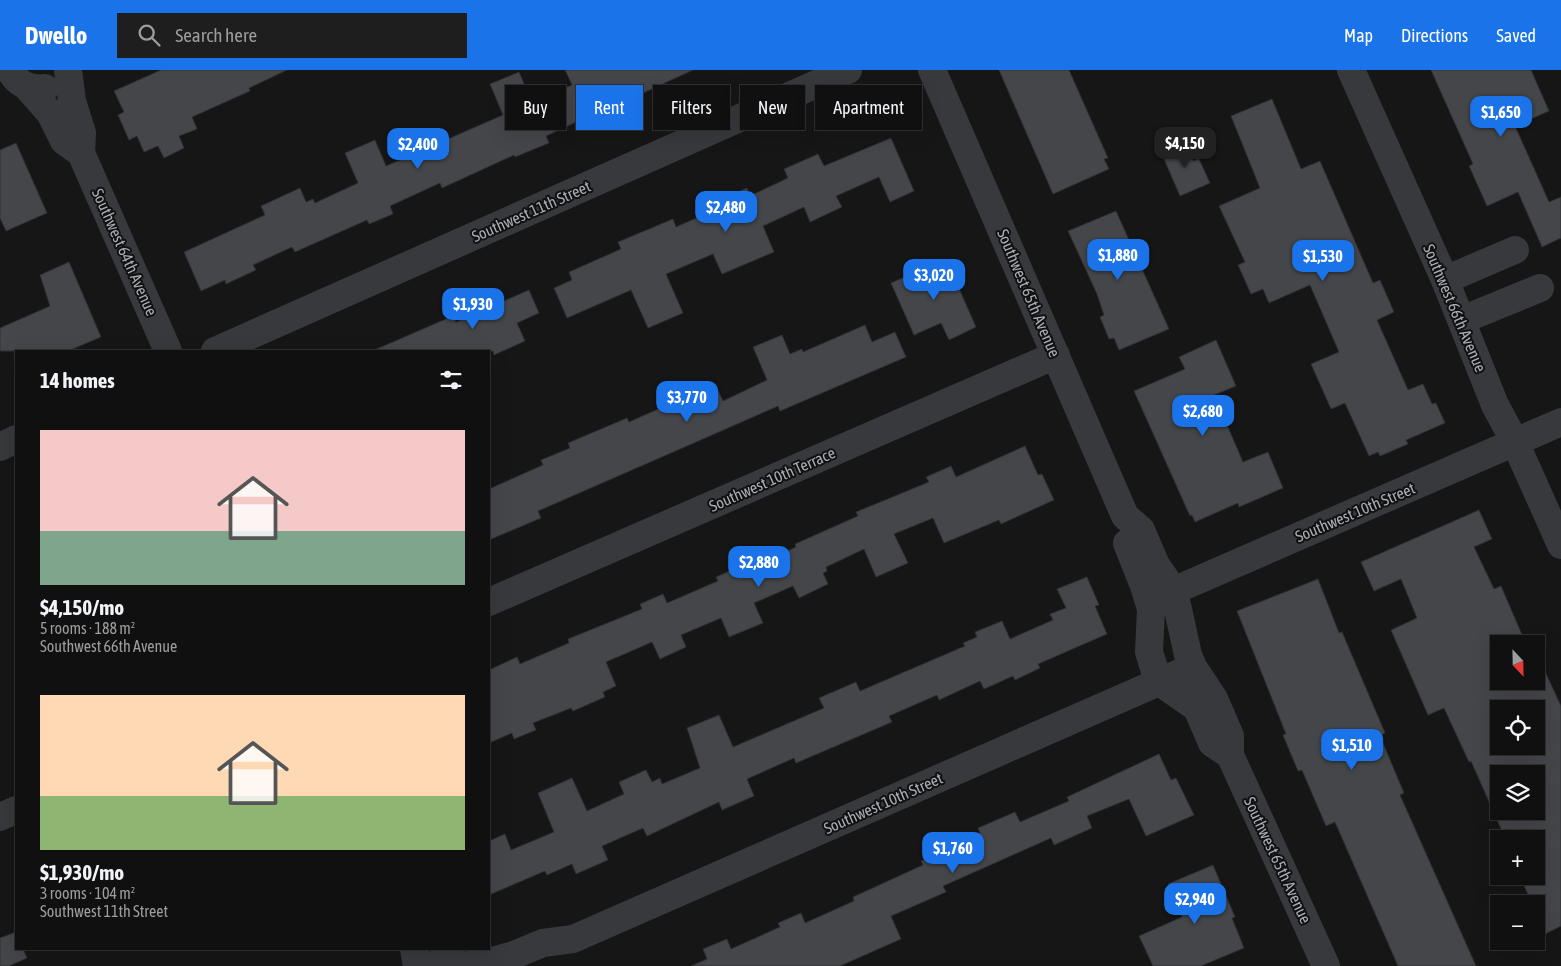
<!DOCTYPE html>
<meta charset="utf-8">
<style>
:root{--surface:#101011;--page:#1e1e1f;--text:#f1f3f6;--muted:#9c9d9f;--line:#303031;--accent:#1a73e8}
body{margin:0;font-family:"Asap Condensed",sans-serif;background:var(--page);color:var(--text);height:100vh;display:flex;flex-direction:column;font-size:19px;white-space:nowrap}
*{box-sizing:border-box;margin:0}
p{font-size:16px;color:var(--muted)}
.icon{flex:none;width:28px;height:28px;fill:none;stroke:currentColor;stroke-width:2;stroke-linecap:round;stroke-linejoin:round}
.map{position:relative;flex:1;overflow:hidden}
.panel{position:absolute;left:15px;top:280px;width:475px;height:600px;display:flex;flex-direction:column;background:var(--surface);border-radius:0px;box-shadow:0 5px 20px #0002,0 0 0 1px var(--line)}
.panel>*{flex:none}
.banner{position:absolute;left:505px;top:15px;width:475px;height:45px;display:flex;gap:10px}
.needle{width:32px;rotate:158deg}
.controls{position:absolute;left:1490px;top:565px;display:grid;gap:10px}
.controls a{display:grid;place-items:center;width:55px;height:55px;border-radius:0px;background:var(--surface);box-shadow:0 5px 20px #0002,0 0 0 1px var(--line);font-size:25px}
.price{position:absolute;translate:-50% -42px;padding:0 11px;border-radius:10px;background:var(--accent);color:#fff;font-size:16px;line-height:32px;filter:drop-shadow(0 1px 2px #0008)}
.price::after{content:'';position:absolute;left:50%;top:30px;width:15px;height:11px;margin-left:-8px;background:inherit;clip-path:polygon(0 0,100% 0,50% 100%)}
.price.on{background:#222;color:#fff}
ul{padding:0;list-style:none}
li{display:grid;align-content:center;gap:10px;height:265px;padding:0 25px}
li span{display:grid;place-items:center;height:155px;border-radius:0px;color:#555}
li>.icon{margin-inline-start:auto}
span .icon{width:90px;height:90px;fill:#fffc;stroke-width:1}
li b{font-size:21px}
h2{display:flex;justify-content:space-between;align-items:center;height:60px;padding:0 25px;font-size:21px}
.chip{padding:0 18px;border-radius:0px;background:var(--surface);box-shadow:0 5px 20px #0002,0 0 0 1px var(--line);font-size:18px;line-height:45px}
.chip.on{background:var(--accent);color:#fff}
header{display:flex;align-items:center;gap:30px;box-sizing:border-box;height:70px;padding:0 25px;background:var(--accent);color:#fff}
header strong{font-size:24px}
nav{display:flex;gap:28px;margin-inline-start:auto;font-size:18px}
.search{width:350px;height:45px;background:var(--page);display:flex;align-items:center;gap:12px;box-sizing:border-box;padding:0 18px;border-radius:0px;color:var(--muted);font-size:19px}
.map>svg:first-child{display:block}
</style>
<header>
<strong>Dwello</strong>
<div class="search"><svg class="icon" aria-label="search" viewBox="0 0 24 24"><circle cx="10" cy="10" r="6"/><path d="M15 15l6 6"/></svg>Search here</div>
<nav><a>Map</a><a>Directions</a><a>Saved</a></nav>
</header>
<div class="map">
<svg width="1561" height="896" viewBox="0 0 1561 896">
<rect width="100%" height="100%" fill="#161617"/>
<path fill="#45464a" stroke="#303033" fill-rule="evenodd" d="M161 0H287L249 18 250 21 192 47 197 59 179 66 184 78 164 88 158 76 144 82 137 66 129 70 118 45 124 42 114 21Z
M565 0H693L606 40 608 43 587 53 585 48 546 66 549 73 515 87 514 85 442 118 440 113 390 136 393 144 369 154 367 150 295 182 292 177 253 195 256 200 226 214 225 210 201 221 184 182 265 145 261 136 300 118 306 132 313 129 315 133 358 113 345 83 375 70 386 96 503 45 490 14 519 2 532 32 572 15Z
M999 0H1069L1108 88 1104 89 1109 99 1053 124Z
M1431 0H1531L1549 41 1515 56 1549 132 1561 127V168L1542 177 1518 122 1487 136 1469 96 1473 94Z
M1272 29 1301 99 1320 91 1373 213 1380 210 1394 242 1377 250 1408 320 1423 314 1432 334 1436 333 1445 353 1406 370 1408 374 1380 386 1378 382 1369 386 1345 333 1331 339 1311 294 1339 282 1310 215 1269 233 1263 219 1251 224 1238 195 1245 192 1219 136 1260 118 1231 46Z
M891 68 914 121 890 132 879 107 836 126 842 137 810 152 804 137 763 156 774 182 722 204 713 184 666 204 683 243 648 258 631 220 567 248 554 218 572 210 569 202 621 179 618 172 673 149 676 157 715 140 712 133 747 118 750 126 788 108 784 99 818 84 824 96Z
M1185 71 1193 91 1199 89 1210 113 1180 126 1161 82Z
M16 73 47 143 6 161 0 148V80Z
M1116 141 1169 259 1119 280 1114 268 1109 269 1100 247 1104 245 1097 224 1068 161Z
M946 189 976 257 949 270 941 253 914 265 891 213Z
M69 192 101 267 68 281H0V258L50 236 40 205Z
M529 220 539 243 517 253 525 271 494 285 493 281H372L453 246 456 252Z
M865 255 872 272 895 262 906 287 780 341 778 336 687 376 538 441 541 448 489 470V419L543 395 541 390 570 378 568 373 627 348 629 352 715 314 723 331 767 310 753 277 782 265 790 284 802 279 803 282Z
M1216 270 1236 316 1214 325 1243 392 1268 382 1283 418 1239 437 1238 433 1195 452 1192 445 1190 446 1134 321 1185 299 1179 287Z
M1025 376 1038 405 1042 404 1054 430 1001 454 999 450 944 473 933 448 894 464 908 493 876 507 864 479 826 497 827 501 823 503 828 514 799 528 793 516 754 533 763 553 729 567 721 548 681 565 686 577 660 589 652 572 606 592 616 616 603 622 605 627 573 641 571 638 533 653 536 660 514 669 512 663 489 673V600L517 587 520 594 569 573 568 569 642 539 640 534 663 524 667 533 718 511 716 507 739 497 741 502 796 477 795 474 858 446 856 442 929 412 926 407 951 396 956 407Z
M1479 440 1492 469 1474 477 1494 519 1501 516 1526 574H1499V611H1536V582L1561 636V856L1545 864 1536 845V834H1532L1520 806H1536V769H1503L1500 762 1502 761 1471 691 1469 692 1444 638 1428 645 1391 560 1417 548 1401 509 1374 521 1361 492ZM1499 639H1536V676H1499ZM1499 704H1536V741H1499Z
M1087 507 1099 535 1095 536 1107 564 1038 594 1040 598 1015 610 1013 606 984 619 980 611 939 630 937 625 889 646 892 652 796 693 794 688 747 709 754 726 722 740 719 732 647 766 643 758 602 776 608 790 576 804 572 794 547 805 545 801 489 825V771L505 764 511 780 554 762 538 723 572 708 587 741 624 724 619 712 646 700 652 712 660 708 662 714 700 698 687 658 719 645 733 677 824 638 819 628 856 612 860 621 965 576 963 573 977 567 975 562 1002 551 1010 569 1053 550 1050 544 1066 538 1057 519Z
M1318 509 1339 563 1342 562 1385 663 1380 666 1404 723 1400 725 1476 896H1398L1335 752 1326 756 1302 700 1298 701 1283 665 1286 664 1237 541Z
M1159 684 1171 710 1176 708 1194 745 1146 766 1129 729 1087 746 1092 758 1054 775 1051 768 943 816 946 822 891 846 901 869 840 896H691L707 889 703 879 727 869 731 879 780 857 778 853 801 843 805 853 854 831 853 827 923 795 921 791 980 763 978 758 1015 742 1020 752 1069 731 1067 727Z
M1213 795 1235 847 1232 848 1244 878 1201 896H1153L1139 866 1182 847 1168 814Z
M16 862V879H23L27 888 9 896H0V868Z"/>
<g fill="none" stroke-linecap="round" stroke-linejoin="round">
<path stroke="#37393c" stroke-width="28" d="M10 0C17 14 30 20 45 18
M68 0 72 31 82 63 81 83 168 281
M932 0 1125 446 1141 460 1156 495 1174 521 1188 585 1193 597 1214 629 1222 647 1230 666V685L1326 896
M1351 0 1445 210 1495 335 1515 372 1561 475
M27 17 50 43 64 71 81 83
M1445 210 1515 180
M1462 250 1540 218
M215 281 848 0
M0 377 16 369
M1127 473 1144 516 1151 539 1149 582 1158 611 1197 638 1212 673 1230 685
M1150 531 1561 352
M489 532 1056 285
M0 747 16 740
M414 879 417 896
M431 896 442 892H452L463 896 492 891 514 885 543 873 573 869 1193 597"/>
</g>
<g text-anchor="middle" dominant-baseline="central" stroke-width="4" stroke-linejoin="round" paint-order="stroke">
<g font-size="16" fill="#a9afb6" stroke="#111112">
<text transform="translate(531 141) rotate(-24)">Southwest 11th Street</text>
<text transform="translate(125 182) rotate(66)">Southwest 64th Avenue</text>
<text transform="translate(1029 223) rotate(67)">Southwest 65th Avenue</text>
<text transform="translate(1455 238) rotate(67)">Southwest 66th Avenue</text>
<text transform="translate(772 409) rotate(-24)">Southwest 10th Terrace</text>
<text transform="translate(1355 442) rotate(-23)">Southwest 10th Street</text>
<text transform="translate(883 733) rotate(-24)">Southwest 10th Street</text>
<text transform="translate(1278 790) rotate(65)">Southwest 65th Avenue</text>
</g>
</g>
</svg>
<div class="controls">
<a><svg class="needle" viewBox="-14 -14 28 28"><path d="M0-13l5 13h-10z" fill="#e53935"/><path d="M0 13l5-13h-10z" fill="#9c9d9f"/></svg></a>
<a><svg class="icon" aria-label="locate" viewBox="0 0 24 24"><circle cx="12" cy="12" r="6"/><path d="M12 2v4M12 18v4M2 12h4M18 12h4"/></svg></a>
<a><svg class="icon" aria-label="layers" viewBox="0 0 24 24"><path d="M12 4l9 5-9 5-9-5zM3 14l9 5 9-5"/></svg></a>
<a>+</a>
<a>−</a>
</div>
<b class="price" style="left:1501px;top:68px">$1,650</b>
<b class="price on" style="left:1185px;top:99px">$4,150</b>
<b class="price" style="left:418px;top:100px">$2,400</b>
<b class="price" style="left:726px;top:163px">$2,480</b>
<b class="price" style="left:1118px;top:211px">$1,880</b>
<b class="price" style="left:1323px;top:212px">$1,530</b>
<b class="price" style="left:934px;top:231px">$3,020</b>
<b class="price" style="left:473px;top:260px">$1,930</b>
<b class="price" style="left:687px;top:353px">$3,770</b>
<b class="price" style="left:1203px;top:367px">$2,680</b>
<b class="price" style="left:759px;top:518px">$2,880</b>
<b class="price" style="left:1352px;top:701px">$1,510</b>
<b class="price" style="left:953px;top:804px">$1,760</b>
<b class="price" style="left:1195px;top:855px">$2,940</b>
<div class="banner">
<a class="chip">Buy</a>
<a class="chip on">Rent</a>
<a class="chip">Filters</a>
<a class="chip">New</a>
<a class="chip">Apartment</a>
</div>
<section class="panel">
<h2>14 homes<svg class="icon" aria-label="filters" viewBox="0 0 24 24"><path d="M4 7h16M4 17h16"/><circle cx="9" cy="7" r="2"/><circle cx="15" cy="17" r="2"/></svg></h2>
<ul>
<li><span style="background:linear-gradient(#f6c9c9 65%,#7fa58c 0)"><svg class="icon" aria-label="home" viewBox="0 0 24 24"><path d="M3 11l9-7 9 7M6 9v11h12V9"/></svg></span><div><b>$4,150/mo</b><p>5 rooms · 188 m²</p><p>Southwest 66th Avenue</p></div></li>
<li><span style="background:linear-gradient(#ffd9b3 65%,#8fb573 0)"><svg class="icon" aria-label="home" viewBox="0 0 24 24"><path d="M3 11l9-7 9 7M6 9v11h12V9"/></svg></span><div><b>$1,930/mo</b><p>3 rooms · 104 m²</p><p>Southwest 11th Street</p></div></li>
</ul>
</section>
</div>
